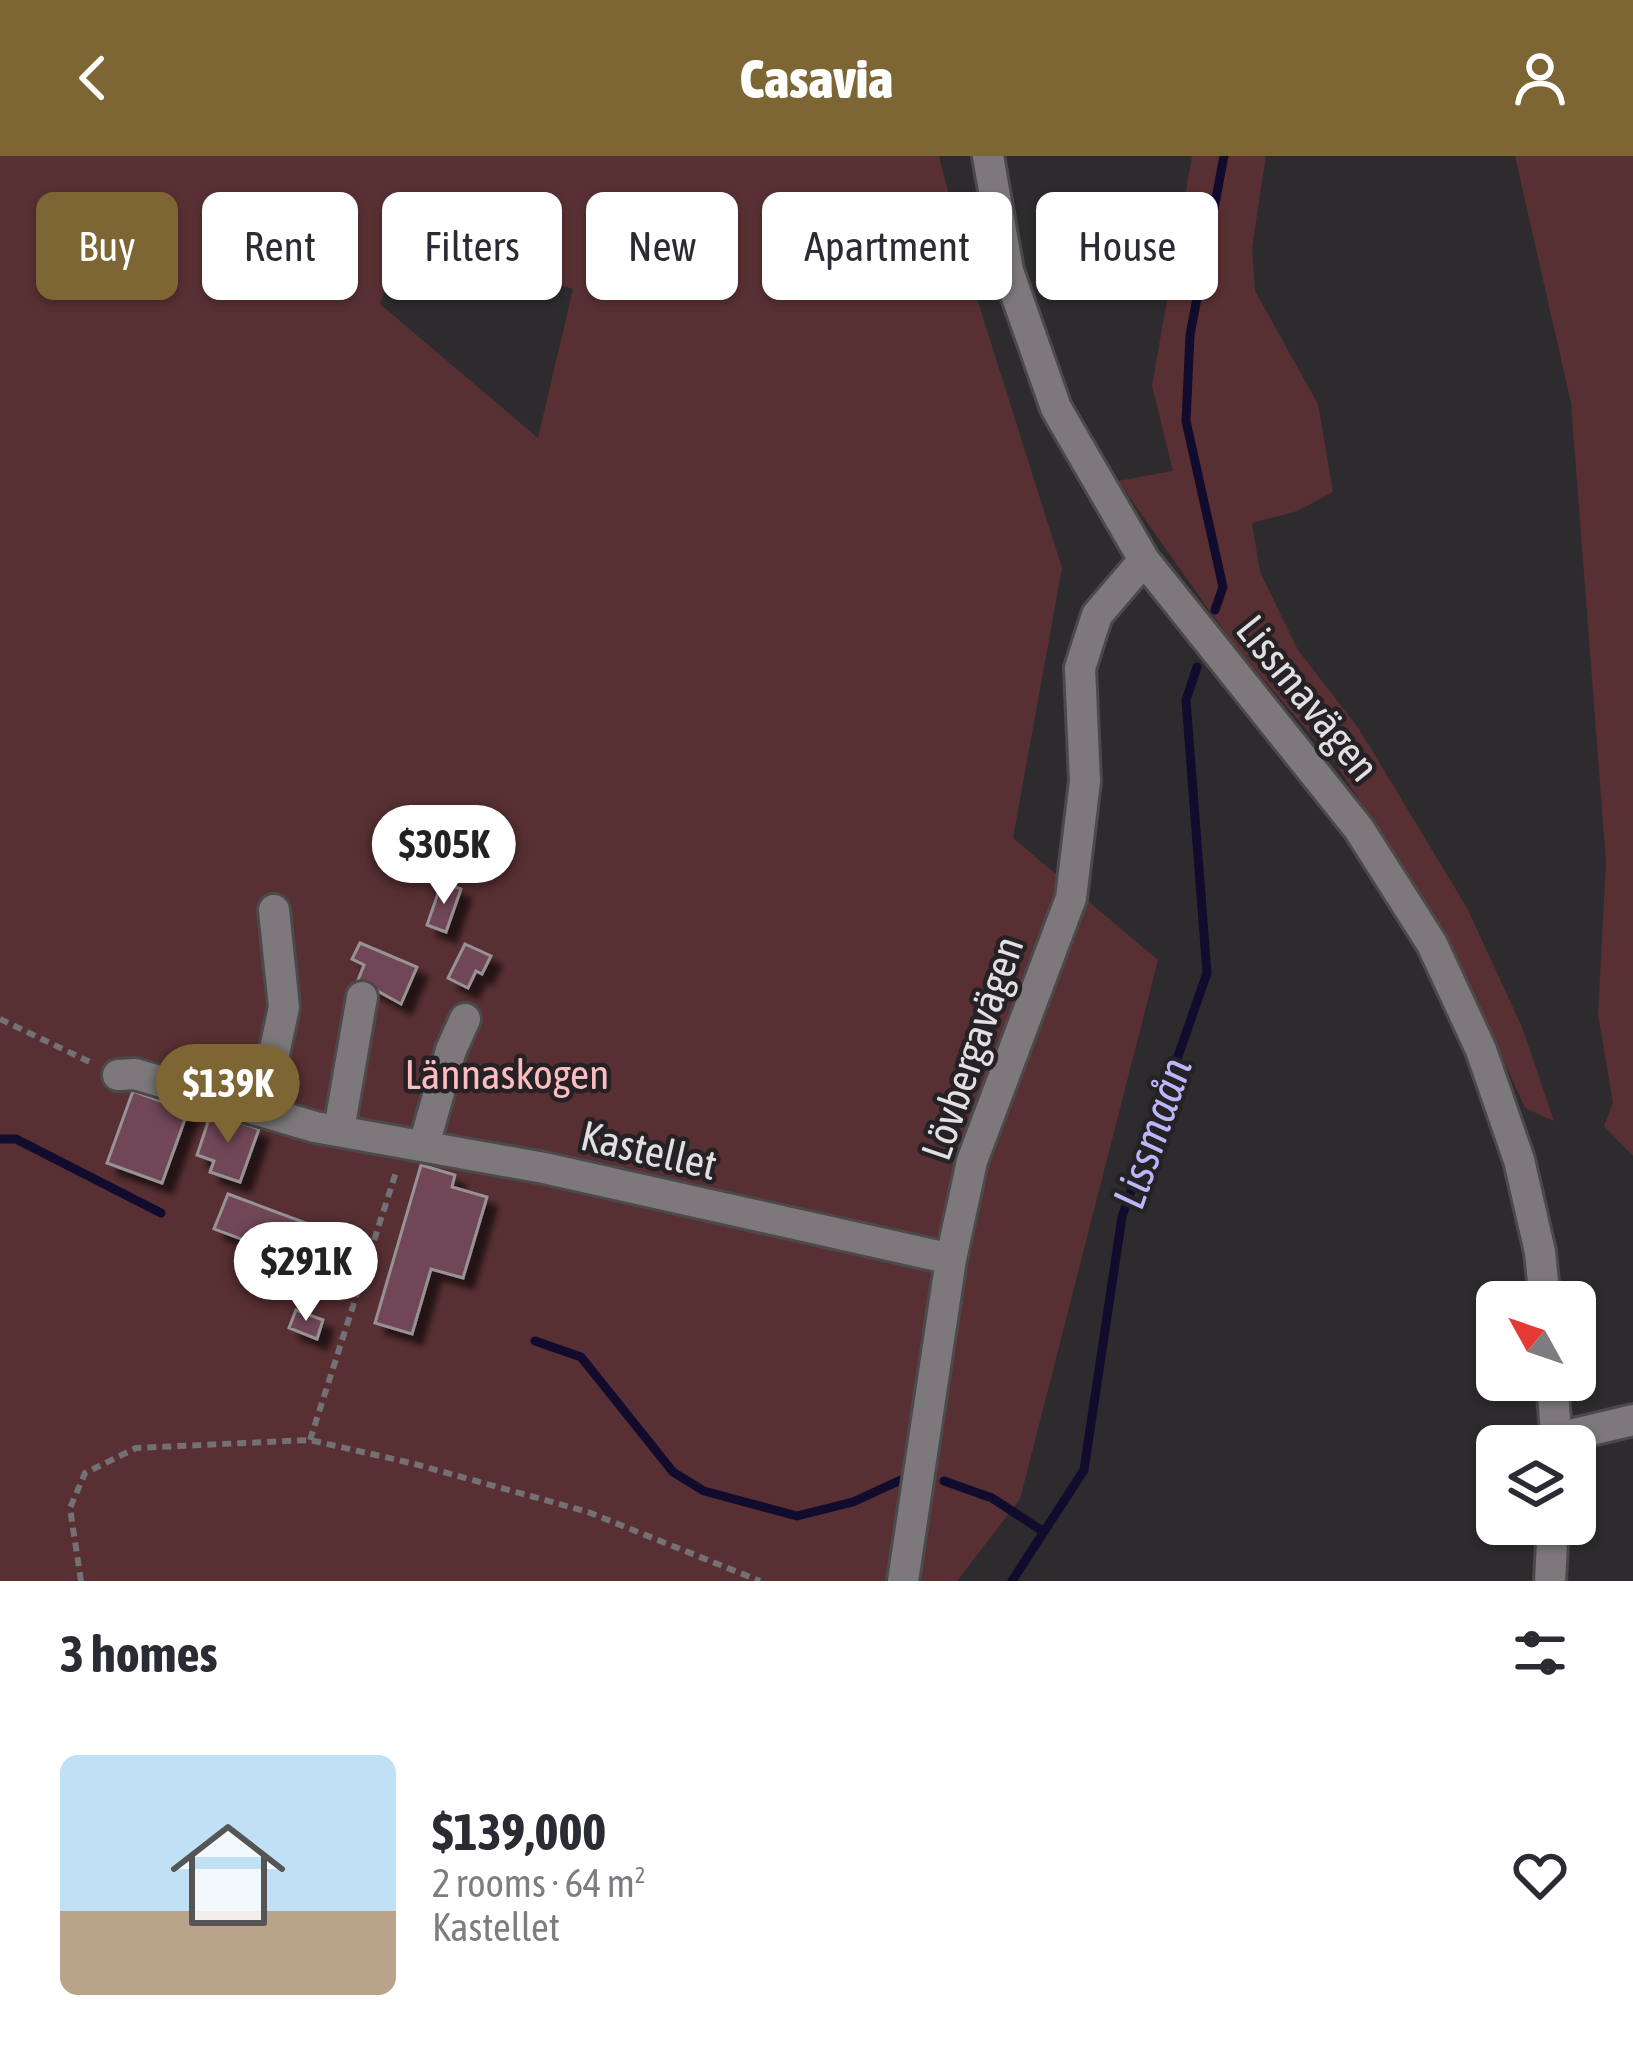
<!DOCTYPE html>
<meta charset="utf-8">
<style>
:root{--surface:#fff;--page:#f2f2f3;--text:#2b2b33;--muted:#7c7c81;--line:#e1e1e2;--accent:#7e6634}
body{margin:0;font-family:"Asap Condensed",sans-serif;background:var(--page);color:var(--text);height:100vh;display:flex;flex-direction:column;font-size:45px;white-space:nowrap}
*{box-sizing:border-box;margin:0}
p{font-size:39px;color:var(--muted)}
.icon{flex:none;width:66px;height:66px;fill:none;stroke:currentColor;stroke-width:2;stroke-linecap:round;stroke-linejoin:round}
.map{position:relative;height:1425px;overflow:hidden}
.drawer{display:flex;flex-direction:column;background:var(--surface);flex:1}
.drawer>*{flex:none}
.guide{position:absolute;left:36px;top:36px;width:1563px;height:108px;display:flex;gap:24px}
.needle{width:78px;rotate:310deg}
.fabs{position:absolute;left:1476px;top:1125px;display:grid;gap:24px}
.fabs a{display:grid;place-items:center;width:120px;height:120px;border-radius:18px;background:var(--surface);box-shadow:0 3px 9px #0004;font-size:60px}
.price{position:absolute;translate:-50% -102px;padding:0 27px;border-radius:42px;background:#fff;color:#222;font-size:39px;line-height:78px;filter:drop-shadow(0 3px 6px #0008)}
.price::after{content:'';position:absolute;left:50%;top:72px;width:36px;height:27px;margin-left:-18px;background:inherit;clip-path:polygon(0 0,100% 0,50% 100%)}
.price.selected{background:var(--accent);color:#fff}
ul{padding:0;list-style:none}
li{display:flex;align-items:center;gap:36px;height:300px;padding:0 60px}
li+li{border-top:3px solid var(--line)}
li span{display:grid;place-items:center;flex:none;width:336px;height:240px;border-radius:18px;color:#555}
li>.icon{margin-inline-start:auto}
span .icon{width:144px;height:144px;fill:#fffc;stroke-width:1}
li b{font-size:51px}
h2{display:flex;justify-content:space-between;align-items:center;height:144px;padding:0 60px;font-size:51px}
.tag{padding:0 42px;border-radius:18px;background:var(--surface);box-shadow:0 3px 9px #0004;font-size:42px;line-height:108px}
.tag.selected{background:var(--accent);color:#fff}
header{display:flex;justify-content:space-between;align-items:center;height:156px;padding:0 60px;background:var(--accent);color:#fff;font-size:54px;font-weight:800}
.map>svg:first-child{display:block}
</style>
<header><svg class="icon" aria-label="back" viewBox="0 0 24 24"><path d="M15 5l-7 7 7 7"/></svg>Casavia<svg class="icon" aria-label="person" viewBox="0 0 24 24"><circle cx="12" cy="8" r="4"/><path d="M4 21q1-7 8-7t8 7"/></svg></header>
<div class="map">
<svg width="1633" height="1425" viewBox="0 0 1633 1425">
<defs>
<filter id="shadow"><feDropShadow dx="10" dy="10" stdDeviation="3" flood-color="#0009"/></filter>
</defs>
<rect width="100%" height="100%" fill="#2e2b2e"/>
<path fill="#583033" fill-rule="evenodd" d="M0 0H939L967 111 1062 412 1013 682 1158 804 1020 1343 957 1425H0ZM406 78 573 133 538 282 380 148Z
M1192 0H1266L1252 91 1255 135 1318 248 1333 336 1297 355 1252 367 1260 416 1298 494 1359 573 1467 752 1522 871 1554 965 1525 952 1471 832 1426 748 1336 608 1233 488 1118 325 1173 315 1152 230Z
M1515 0H1633V1000L1604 970 1613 947 1598 859 1606 706 1571 247Z"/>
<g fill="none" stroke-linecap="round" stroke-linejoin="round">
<path stroke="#110c2d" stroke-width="9" d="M1215 454 1223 431 1186 265 1190 179 1224 0
M0 983H16L161 1057
M535 1185 581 1201 673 1316 704 1335 797 1360 853 1346 903 1323
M944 1325 992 1342 1044 1376
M1012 1425 1084 1314 1122 1061 1207 817 1186 544 1197 511"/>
</g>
<path fill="#714759" stroke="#979294" stroke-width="3" filter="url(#shadow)" d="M442 726 461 733 446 776 427 769Z
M360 787 417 811 401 848 358 824 364 809 352 803Z
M465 788 491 800 482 818 476 815 468 832 448 822Z
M133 935 188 955 162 1027 107 1007Z
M211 957 259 973 240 1026 210 1016 214 1005 197 999Z
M421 1009 455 1019 452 1031 487 1041 463 1122 431 1113 412 1178 375 1167Z
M228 1038 319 1072 306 1107 214 1073Z
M296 1154 323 1164 317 1183 289 1172Z"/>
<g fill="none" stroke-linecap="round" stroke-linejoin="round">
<g stroke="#4c494b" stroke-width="36">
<path id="minor" d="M988 0 1008 115 1056 252 1144 404 1359 673 1432 788 1481 894 1519 1004 1540 1096 1545 1146
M118 919 135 918 315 971 544 1012 951 1103
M262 955 284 851 274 754
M339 974 362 841
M424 989 451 894 465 863
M1552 1224 1557 1290
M1557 1282 1633 1264
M903 1425 951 1103 972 1005 1071 742 1085 625 1080 512 1097 459 1144 404
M1550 1425 1553 1368"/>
</g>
<path stroke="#737173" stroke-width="6" stroke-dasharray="9 6" stroke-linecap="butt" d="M0 863 94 908
M310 1284 397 1013
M81 1425 70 1352 85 1317 136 1292 310 1284 411 1307 588 1356 760 1425"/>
<use href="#minor" stroke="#7c787c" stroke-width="30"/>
</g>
<g text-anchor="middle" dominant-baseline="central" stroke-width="9" stroke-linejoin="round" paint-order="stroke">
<g font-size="42" fill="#e1dfe1" stroke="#252124">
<text transform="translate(1308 542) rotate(51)">Lissmavägen</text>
<text transform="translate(972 892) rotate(-71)">Lövbergavägen</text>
<text transform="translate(649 994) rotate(13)">Kastellet</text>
</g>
<g font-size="42" fill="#fdbdc0" stroke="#252124">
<text x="507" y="918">Lännaskogen</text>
</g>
<g font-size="45" font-style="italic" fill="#b9b7fa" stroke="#252124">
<text transform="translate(1152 977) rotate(-71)">Lissmaån</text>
</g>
</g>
</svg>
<div class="fabs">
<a><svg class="needle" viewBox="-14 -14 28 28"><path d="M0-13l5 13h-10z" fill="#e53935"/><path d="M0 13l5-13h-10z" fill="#7c7c81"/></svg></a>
<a><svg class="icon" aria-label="layers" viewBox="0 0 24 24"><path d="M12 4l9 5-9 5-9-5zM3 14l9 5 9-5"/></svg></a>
</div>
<b class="price" style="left:444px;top:751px">$305K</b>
<b class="price selected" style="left:228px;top:990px">$139K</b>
<b class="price" style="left:306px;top:1168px">$291K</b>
<div class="guide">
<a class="tag selected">Buy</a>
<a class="tag">Rent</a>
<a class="tag">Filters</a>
<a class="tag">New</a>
<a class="tag">Apartment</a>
<a class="tag">House</a>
</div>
</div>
<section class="drawer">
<h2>3 homes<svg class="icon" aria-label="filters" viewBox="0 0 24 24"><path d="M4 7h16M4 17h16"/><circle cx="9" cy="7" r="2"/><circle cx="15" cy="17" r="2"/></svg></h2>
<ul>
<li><span style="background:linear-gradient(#bfe0f5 65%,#b9a48a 0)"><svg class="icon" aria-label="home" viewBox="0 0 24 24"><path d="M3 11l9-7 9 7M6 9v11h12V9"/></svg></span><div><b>$139,000</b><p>2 rooms · 64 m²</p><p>Kastellet</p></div><svg class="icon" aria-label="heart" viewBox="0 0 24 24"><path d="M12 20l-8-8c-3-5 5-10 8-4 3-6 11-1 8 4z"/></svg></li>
</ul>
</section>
